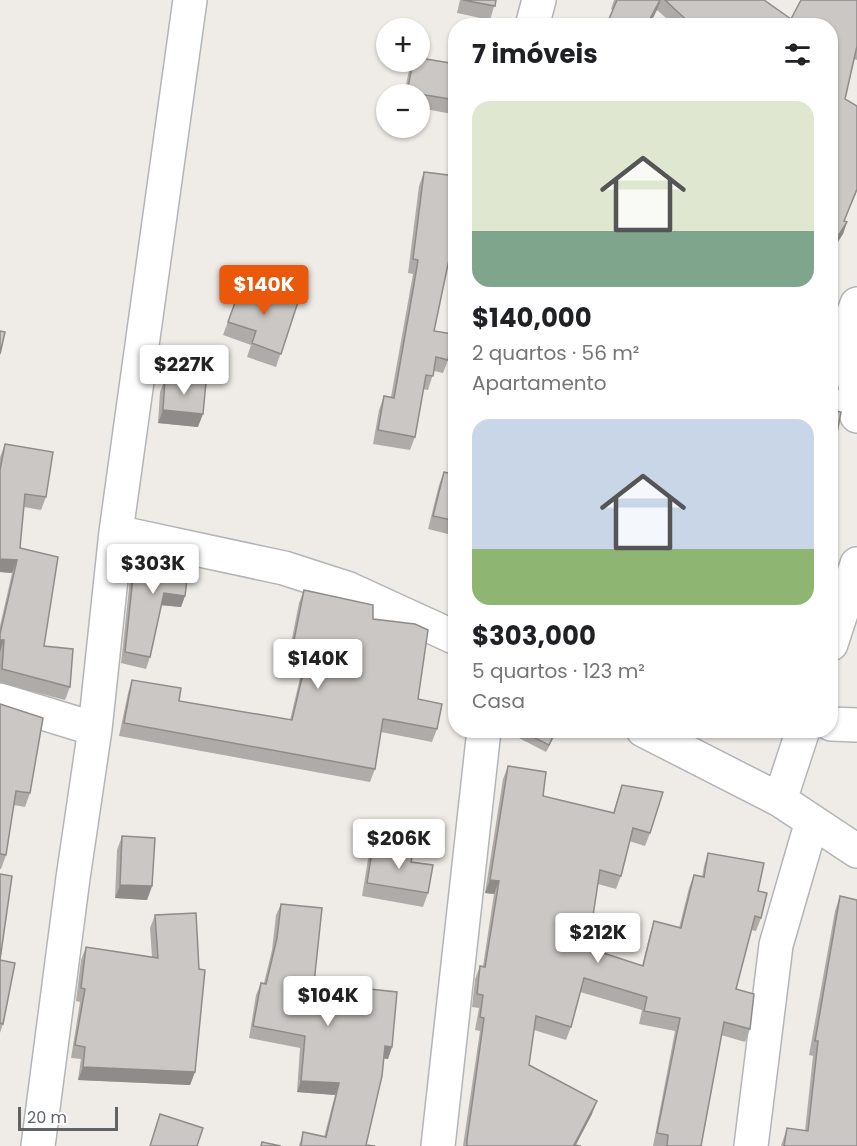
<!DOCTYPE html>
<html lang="pt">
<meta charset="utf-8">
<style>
:root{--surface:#fff;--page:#f2f2f2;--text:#202124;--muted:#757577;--accent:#ea580c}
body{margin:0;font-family:Poppins,sans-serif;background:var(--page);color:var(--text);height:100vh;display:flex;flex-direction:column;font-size:22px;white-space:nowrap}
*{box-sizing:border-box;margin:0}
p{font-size:20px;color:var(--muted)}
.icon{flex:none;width:33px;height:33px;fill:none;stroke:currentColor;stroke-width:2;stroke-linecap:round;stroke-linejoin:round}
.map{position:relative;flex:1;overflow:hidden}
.sheet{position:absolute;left:448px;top:18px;width:390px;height:720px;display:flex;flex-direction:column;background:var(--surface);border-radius:24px;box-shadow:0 2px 4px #0004}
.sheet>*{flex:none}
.tools{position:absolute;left:376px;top:18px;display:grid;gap:12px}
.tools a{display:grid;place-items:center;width:54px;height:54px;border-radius:50%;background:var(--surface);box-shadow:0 2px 4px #0004;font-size:30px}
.scale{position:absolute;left:18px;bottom:15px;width:100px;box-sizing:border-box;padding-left:6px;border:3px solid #5f6366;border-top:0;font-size:16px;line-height:21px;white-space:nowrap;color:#5f6366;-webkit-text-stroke:4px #fff;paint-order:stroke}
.price{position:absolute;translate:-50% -51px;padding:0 14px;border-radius:6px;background:#fff;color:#222;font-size:20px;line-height:39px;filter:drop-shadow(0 2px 3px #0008)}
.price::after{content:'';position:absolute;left:50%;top:36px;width:18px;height:14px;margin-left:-9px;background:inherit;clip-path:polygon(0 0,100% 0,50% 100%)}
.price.current{background:var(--accent);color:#fff}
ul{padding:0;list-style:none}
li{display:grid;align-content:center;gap:12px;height:318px;padding:0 24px}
li span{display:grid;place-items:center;height:186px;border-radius:18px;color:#555}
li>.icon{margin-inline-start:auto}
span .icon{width:108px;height:108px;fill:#fffc;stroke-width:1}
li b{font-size:26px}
h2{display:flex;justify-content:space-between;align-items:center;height:72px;padding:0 24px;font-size:26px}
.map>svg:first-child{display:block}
</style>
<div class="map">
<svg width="857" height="1146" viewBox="0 0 857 1146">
<rect width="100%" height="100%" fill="#efece7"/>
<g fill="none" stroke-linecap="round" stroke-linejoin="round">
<g stroke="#b2b5b8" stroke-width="36">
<path id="minor" d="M532 26 539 0
M857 304 846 334 850 389 857 416
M116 532 284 568 349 589 456 638
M831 644 857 564
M0 700 95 729
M831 724 857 725
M643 730 780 800 857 851
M780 800 803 730
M38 1146 73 878 95 729 116 532 190 0
M438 1146 484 730
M751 1146 776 945 812 821"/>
</g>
<use href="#minor" stroke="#fff" stroke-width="33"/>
</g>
<path fill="#afaba9" d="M460 0H496L490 20 457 13Z
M614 0H764L791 19 857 0V60L854 59 845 99 857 191 844 221 847 222 843 234 831 252V26H675L657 10H613L611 9Z
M412 62 456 64V104L452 114 420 108V94H404L409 70Z
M424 172 434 331 448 360 443 373 434 371 428 390 423 389 415 437 410 450 373 444 379 410 384 396 391 397 413 274 408 273 419 186Z
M242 283 298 302 276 367 247 357 251 345 223 335Z
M165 379 198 427 158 423 160 392Z
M5 444 46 497 41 510 24 507 20 548 44 646 70 687 65 700 0 683V626L12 573 0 572V457Z
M444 472 456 475V536L428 529 439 485Z
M136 549 185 596 181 607 161 605 150 657 146 669 121 663 132 560Z
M304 590 373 619 418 699 437 729 432 742 381 732 375 769 370 782 119 736 128 693 132 680 179 701 290 720 305 657 289 653 299 603Z
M0 704 30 793 25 807 14 805 6 855 1 869H0Z
M557 730 546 752 519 738 521 731Z
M508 766 543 796 613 813 622 785 650 833 645 846 629 841 621 876 616 889 598 884 588 948 642 966 650 934 654 921 679 928 689 888 694 875 702 877 704 866 708 853 758 891 761 918 756 931 751 930 736 989 750 1029 745 1042 721 1035 701 1146H653L675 1031 639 1024 642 1010 580 992 571 1027 566 1040 534 1030 529 1065 592 1114 576 1145 581 1146H463L480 1031 475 1030 479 1008 472 1007 475 979 480 966H483L494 894 485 893 503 779Z
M122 836 152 886 147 900 115 898 117 850Z
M373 846 411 862 428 893 423 907 362 896 368 859Z
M0 874V960L3 1024 0 1033Z
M840 896 857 1146H781L787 1128 805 1131 813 1056 809 1055 835 911Z
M281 904 314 983 392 1047 388 1059 383 1058 366 1145 375 1146H299L303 1132 324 1137 335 1095 297 1092 300 1048 249 1038 256 995 261 983H264L272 950 276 915Z
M155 915 195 1072 190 1085 78 1080 81 1059 71 1058 80 1002 76 1001 81 960 86 947 152 957 150 928Z"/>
<path fill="#8e8b89" d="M661 0 657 10 649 26H646Z
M847 222 843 234 831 252V247Z
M163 410 203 414 198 427 158 423Z
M0 559 17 560 12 573 0 572Z
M164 593 185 596 181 607 159 605Z
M0 640H4L0 652Z
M556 730H557L546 752 549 745Z
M490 880 499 881 494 894 485 893Z
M120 885 152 886 147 900 115 898Z
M385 1046 392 1047 388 1059 380 1058Z
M83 1067 195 1072 190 1085 78 1080Z
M301 1081 339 1083 335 1095 297 1092Z
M597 1101 592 1114 575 1146H574Z"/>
<path fill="#cbc7c4" stroke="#8e8b89" stroke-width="1.5" d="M463 0H496L495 6Z
M617 0H660L646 26H606Z
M665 0H764L791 19 801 0H857V46L845 99 857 106V189L844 221 847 222 831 247V26H693Z
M420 58 456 64V100L407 92 413 62H420Z
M424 172 456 176V189L449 250H451L434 331 453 334 448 360 436 357 433 376 426 375 415 437 378 430 384 396 394 398 414 284 418 260 413 259Z
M242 283 298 302 281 354 252 343 256 331 228 322Z
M831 330 832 331 833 342 831 345Z
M0 331 5 332 0 354Z
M831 368 835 369 838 389 831 408Z
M165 379 206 382 203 414 163 410Z
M831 410 841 412 831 464Z
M5 444 53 452 46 497 25 494 20 548 58 557 44 646 73 649 70 687 2 669 4 640H0V634L17 560 0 559V470Z
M444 472 456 475V521L433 516Z
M136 549 190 555 185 596 164 593 150 657 125 652Z
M304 590 373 605V619L415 624 428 630 418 699 442 704 437 729 383 719 375 769 124 723 132 680 181 688 179 701 292 720 310 644 294 640Z
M0 704 43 718 30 793 16 791 6 855 0 854Z
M556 730 549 745 521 731 522 730Z
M508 766 546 772 543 796 614 813 622 785 663 792 650 833 633 828 621 876 600 870 588 948 643 966 654 921 681 928 694 875 704 877 708 853 764 863 758 891 767 893 761 918 755 916 736 989 754 994 750 1029 724 1022 701 1146H667L668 1135 657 1133 680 1018 644 1011 647 997 584 978 571 1027 536 1016 529 1065 597 1101 574 1145 581 1146H467V1140L484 1018 480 1017 483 995 477 994 480 966 485 967 499 881 490 880Z
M122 836 155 838 152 886 120 885Z
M373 846 413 852 411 862 433 865 428 893 367 883Z
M0 874 12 876 0 960 15 963 3 1024 0 1023Z
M840 896 857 900V1146H784L787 1128 808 1131 818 1041H815Z
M281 904 322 908 314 983 397 992 392 1047 385 1046 382 1076 366 1145 375 1146H301L303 1132 326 1137 339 1083 301 1081 305 1036 253 1026 261 983 266 984 277 938Z
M196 913 199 969 205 970 195 1072 83 1067 85 1047 75 1045 85 989 81 988 86 947 158 958 155 915Z
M160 1114 203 1128 197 1146H150Z
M262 1142 281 1146H261Z"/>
</svg>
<div class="tools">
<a>+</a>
<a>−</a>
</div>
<div class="scale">20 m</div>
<b class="price current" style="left:264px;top:316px">$140K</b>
<b class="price" style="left:184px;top:396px">$227K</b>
<b class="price" style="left:153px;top:595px">$303K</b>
<b class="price" style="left:318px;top:690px">$140K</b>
<b class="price" style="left:399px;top:870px">$206K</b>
<b class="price" style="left:598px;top:964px">$212K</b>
<b class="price" style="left:328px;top:1027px">$104K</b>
<section class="sheet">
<h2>7 imóveis<svg class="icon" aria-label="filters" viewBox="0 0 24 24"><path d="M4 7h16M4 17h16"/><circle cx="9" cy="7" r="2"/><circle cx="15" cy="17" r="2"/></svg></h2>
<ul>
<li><span style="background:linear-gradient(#dfe7d0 70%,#7fa58c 0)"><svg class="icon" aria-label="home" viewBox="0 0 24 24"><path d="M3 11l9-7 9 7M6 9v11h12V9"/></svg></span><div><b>$140,000</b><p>2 quartos · 56 m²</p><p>Apartamento</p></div></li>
<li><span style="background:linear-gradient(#c9d6e8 70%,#8fb573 0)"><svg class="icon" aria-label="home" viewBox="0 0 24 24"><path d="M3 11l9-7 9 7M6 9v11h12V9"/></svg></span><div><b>$303,000</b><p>5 quartos · 123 m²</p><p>Casa</p></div></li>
</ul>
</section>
</div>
